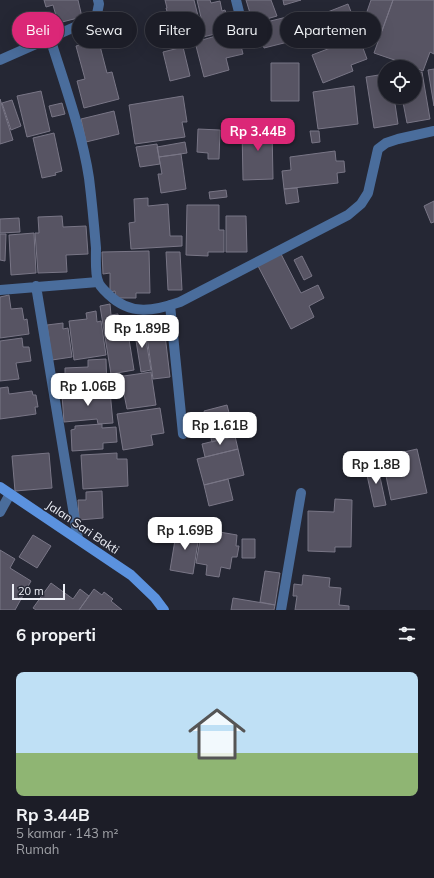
<!DOCTYPE html>
<html lang="id">
<meta charset="utf-8">
<style>
:root{--surface:#1c1d27;--page:#25262f;--text:#f1f3f6;--muted:#a0a2a7;--line:#3a3b44;--accent:#db2777}
body{margin:0;font-family:Mulish,sans-serif;background:var(--page);color:var(--text);height:100vh;display:flex;flex-direction:column;font-size:15px;white-space:nowrap}
*{box-sizing:border-box;margin:0}
p{font-size:13px;color:var(--muted)}
.icon{flex:none;width:22px;height:22px;fill:none;stroke:currentColor;stroke-width:2;stroke-linecap:round;stroke-linejoin:round}
.map{position:relative;height:610px;overflow:hidden}
.drawer{display:flex;flex-direction:column;background:var(--surface);flex:1}
.drawer>*{flex:none}
.hud{position:absolute;left:12px;top:12px;width:410px;height:36px;display:flex;gap:8px}
.controls{position:absolute;left:378px;top:60px;display:grid;gap:8px}
.controls a{display:grid;place-items:center;width:44px;height:44px;border-radius:50%;background:var(--surface);box-shadow:0 4px 16px #0002,0 0 0 1px var(--line);font-size:20px}
.scale{position:absolute;left:12px;bottom:10px;width:53px;box-sizing:border-box;padding-left:4px;border:2px solid #edeff7;border-top:0;font-size:11px;line-height:14px;white-space:nowrap;color:#edeff7;-webkit-text-stroke:3px #252734;paint-order:stroke}
.price{position:absolute;translate:-50% -34px;padding:0 9px;border-radius:8px;background:#fff;color:#222;font-size:13px;line-height:26px;filter:drop-shadow(0 1px 2px #0008)}
.price::after{content:'';position:absolute;left:50%;top:24px;width:12px;height:9px;margin-left:-6px;background:inherit;clip-path:polygon(0 0,100% 0,50% 100%)}
.price.current{background:var(--accent);color:#fff}
ul{padding:0;list-style:none}
li{display:grid;align-content:center;gap:8px;height:212px;padding:0 16px}
li span{display:grid;place-items:center;height:124px;border-radius:8px;color:#555}
li>.icon{margin-inline-start:auto}
span .icon{width:72px;height:72px;fill:#fffc;stroke-width:1}
li b{font-size:17px}
h2{display:flex;justify-content:space-between;align-items:center;height:48px;padding:0 16px;font-size:17px}
.tag{padding:0 14px;border-radius:18px;background:var(--surface);box-shadow:0 4px 16px #0002,0 0 0 1px var(--line);font-size:14px;line-height:36px}
.tag.current{background:var(--accent);color:#fff}
.map>svg:first-child{display:block}
</style>
<div class="map">
<svg width="434" height="610" viewBox="0 0 434 610">
<rect width="100%" height="100%" fill="#252734"/>
<path fill="#575463" stroke="#797686" d="M44 0H78L82 17 58 23 53 5 46 7Z
M165 0H194L201 28 174 35 166 8H167Z
M197 0H210L211 3 220 1 222 11 225 10 229 23 226 24 227 31 203 37 201 26H203Z
M246 0H271L277 16 253 23Z
M283 0H301L284 5Z
M371 0H393L382 31 363 23Z
M393 0H434V54L430 52 423 71 415 68V67L374 53Z
M348 4 355 22 326 33 320 15Z
M291 16 296 35 291 37 292 41 264 48 258 24Z
M237 30 243 54 226 58 229 70 204 77 195 42Z
M359 37 367 59 351 65 353 71 323 83 312 55Z
M92 42 94 48 100 46 107 73 112 72 119 99 84 108 77 81 85 79 76 46Z
M183 47 190 76 170 81 163 52Z
M271 63H299V101H271Z
M434 69V106L428 70Z
M422 72 430 119 407 123 402 97H415V73Z
M385 74V97H394L398 124 374 128 366 77Z
M354 86 358 124 318 129 313 92Z
M41 91 50 131 27 137 17 96Z
M183 96 187 122H182L185 137 135 144 129 105Z
M0 99 13 140 0 144Z
M12 100 21 126 11 130 2 103Z
M62 103 65 114 52 117 49 106Z
M114 111 119 134 86 142 81 119Z
M251 120H267L268 129H272L273 179 243 180 242 129H251Z
M198 129 220 130 219 159H208V153L197 152Z
M310 131H319L320 142 312 143Z
M54 133 62 171 55 173 56 175 42 178 33 138Z
M185 142 187 153 159 157 157 147Z
M157 144 160 164 140 167 136 147Z
M335 151 336 161H344L345 172 337 173 338 183 284 189 282 171 291 170 290 157Z
M181 154 186 189 161 193 158 174H162L159 157Z
M297 188 299 202 286 204 284 189Z
M226 190 227 197 210 199 209 192Z
M148 198V206L168 204 170 236H182V246L131 249 129 223 135 222 134 199Z
M434 201V222L431 223 424 206Z
M187 205H219V230H224V252H208V256L186 255Z
M62 216 63 227 86 226 88 254 66 255 67 272 38 273 35 233H39L38 217Z
M226 216H246L247 252H226Z
M19 218 20 232 0 233V219Z
M34 233 36 273 11 275 9 235Z
M0 234H6L5 261 0 260Z
M149 251 150 293H136V298H116L115 291 110 292V273L103 274 102 252Z
M166 252H180L182 290H168Z
M281 254 301 293 318 285 324 298 309 306 314 317 291 329 258 266Z
M302 256 312 276 304 280 294 260Z
M9 295 11 309 22 308 24 320 27 319 29 334 0 338V297Z
M110 304 111 315 118 314 120 328 127 327 134 370 111 374 100 306Z
M96 311 97 322 101 321 106 355 74 360 69 321 87 319 86 313Z
M63 323V329L68 328 72 357 52 360 47 325Z
M144 327 151 370 141 372 134 328Z
M165 335 170 377 153 379 147 337Z
M22 338 23 347H29L31 361 16 363 19 379 0 381V341Z
M106 359 107 390 65 391V368L88 367V360Z
M151 372 156 405 127 409 124 394H119L117 377Z
M8 387 9 394 32 391 33 395H36L38 407H35L36 414 0 419V388Z
M110 391 113 423 98 424 97 419 64 422 62 395Z
M227 405 235 436 212 442 204 411Z
M160 408 164 433 151 435 153 445 123 450 117 414Z
M102 424V428L116 427 117 442 103 443V449L72 451 71 430 75 429V426Z
M235 436 238 449 205 457 202 444Z
M238 449 244 475 204 485 197 459Z
M417 449 427 493 391 500 382 457Z
M49 453 52 488 15 491 12 456Z
M117 453V459H127L128 486 83 489 81 455Z
M377 463 386 505 374 507 365 466Z
M228 479 233 500 209 506 204 485Z
M102 491 103 518 79 520 78 500H86V492Z
M335 499 352 500 351 547H335V552L308 551V511L334 512Z
M186 526 200 529 193 574 170 570 176 534 185 535Z
M202 529 237 535 236 546H239L237 557H232L230 569 221 567 219 577 206 575 207 565 196 563Z
M33 535 51 546 37 568 19 557Z
M242 539H255V558H242Z
M0 550 15 559 10 568 31 581 15 610H0Z
M265 571 280 573 275 605 260 602Z
M303 575 330 578 329 587 341 588 339 605 349 606V610H295L297 596H293L294 584 302 585Z
M51 583 73 599 80 589 89 596 79 610H36L33 608Z
M94 589 102 595 104 592 113 599 111 601 122 610H79Z
M233 598 275 605 274 610H231Z"/>
<g fill="none" stroke-linecap="round" stroke-linejoin="round">
<path stroke="#4a6d9c" stroke-width="10" d="M236 0 240 16
M50 38C64 83 82 132 89 178 92 202 94 224 96 248 96 256 95 275 98 281 99 286 106 292 109 295 131 316 154 311 180 302L348 215 361 204 368 193 378 149 386 143 398 139 434 131
M0 60 86 22 97 14 99 4 98 0
M36 286 78 539
M0 290 98 282
M170 305 183 434
M0 512 10 494
M281 610 301 493"/>
<path stroke="#5b92df" stroke-width="10" d="M0 487 131 575 155 598 164 610"/>
</g>
<g text-anchor="middle" dominant-baseline="central" stroke-width="3" stroke-linejoin="round" paint-order="stroke">
<g font-size="12" fill="#edeff7" stroke="#252734">
<text transform="translate(83 527) rotate(34)">Jalan Sari Bakti</text>
</g>
</g>
</svg>
<div class="controls">
<a><svg class="icon" aria-label="locate" viewBox="0 0 24 24"><circle cx="12" cy="12" r="6"/><path d="M12 2v4M12 18v4M2 12h4M18 12h4"/></svg></a>
</div>
<div class="scale">20 m</div>
<b class="price current" style="left:258px;top:152px">Rp 3.44B</b>
<b class="price" style="left:142px;top:349px">Rp 1.89B</b>
<b class="price" style="left:88px;top:407px">Rp 1.06B</b>
<b class="price" style="left:220px;top:446px">Rp 1.61B</b>
<b class="price" style="left:376px;top:485px">Rp 1.8B</b>
<b class="price" style="left:185px;top:551px">Rp 1.69B</b>
<div class="hud">
<a class="tag current">Beli</a>
<a class="tag">Sewa</a>
<a class="tag">Filter</a>
<a class="tag">Baru</a>
<a class="tag">Apartemen</a>
</div>
</div>
<section class="drawer">
<h2>6 properti<svg class="icon" aria-label="filters" viewBox="0 0 24 24"><path d="M4 7h16M4 17h16"/><circle cx="9" cy="7" r="2"/><circle cx="15" cy="17" r="2"/></svg></h2>
<ul>
<li><span style="background:linear-gradient(#bfe0f5 65%,#8fb573 0)"><svg class="icon" aria-label="home" viewBox="0 0 24 24"><path d="M3 11l9-7 9 7M6 9v11h12V9"/></svg></span><div><b>Rp 3.44B</b><p>5 kamar · 143 m²</p><p>Rumah</p></div></li>
</ul>
</section>
